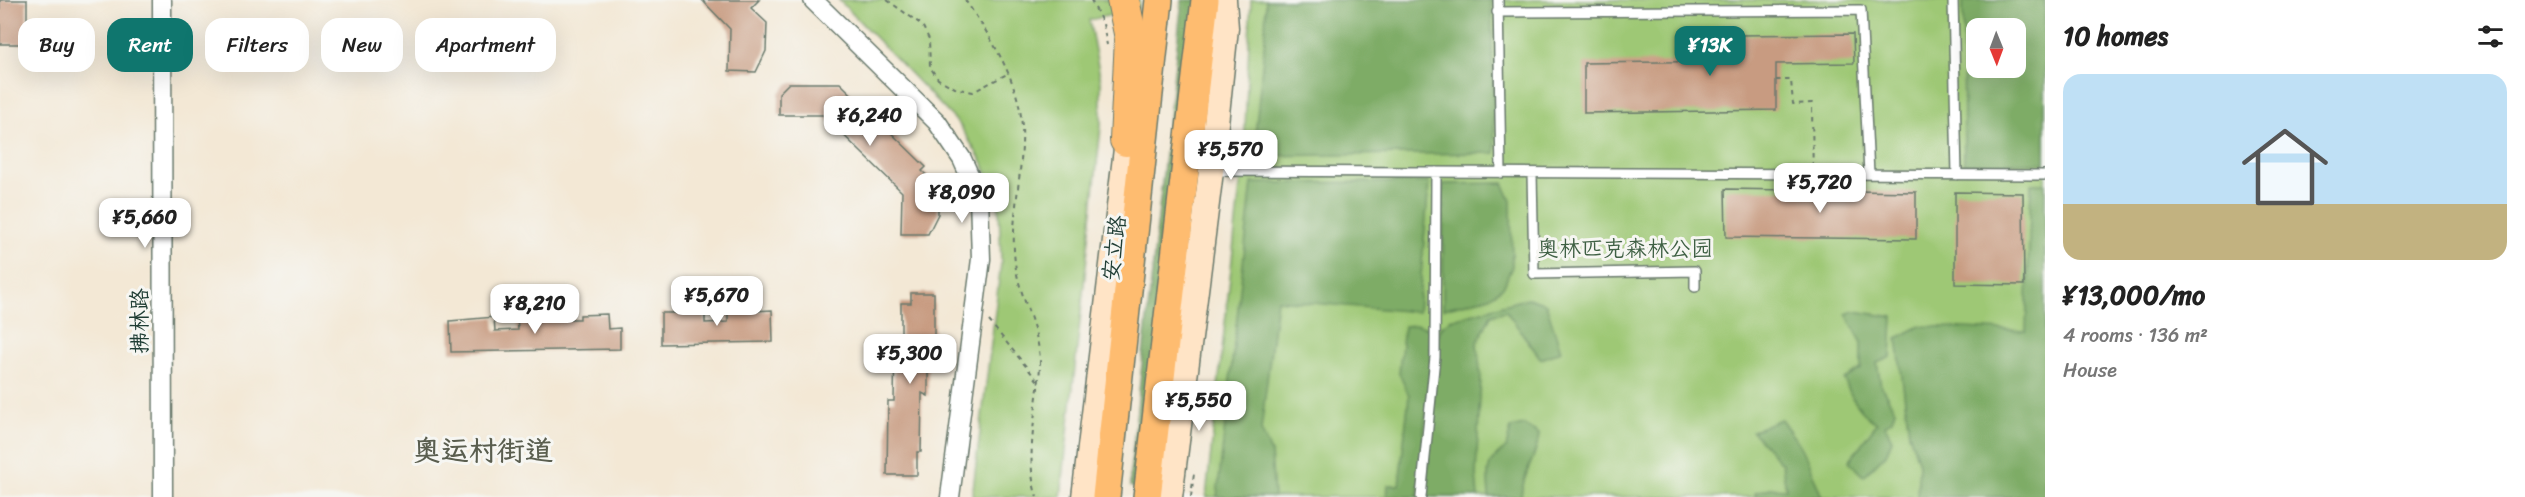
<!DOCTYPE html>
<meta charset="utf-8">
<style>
:root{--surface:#fff;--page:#f2f2f2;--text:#222;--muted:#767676;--line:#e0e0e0;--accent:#0f766e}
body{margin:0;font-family:Sriracha,"LXGW WenKai TC",sans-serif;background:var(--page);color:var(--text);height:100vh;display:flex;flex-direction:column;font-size:22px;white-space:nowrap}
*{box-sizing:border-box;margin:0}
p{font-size:20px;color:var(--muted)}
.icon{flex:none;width:33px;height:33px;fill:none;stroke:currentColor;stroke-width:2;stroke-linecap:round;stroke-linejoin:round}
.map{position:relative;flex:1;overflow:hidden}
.sheet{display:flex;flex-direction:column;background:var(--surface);width:480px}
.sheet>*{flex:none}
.top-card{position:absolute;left:18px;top:18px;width:570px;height:54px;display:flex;gap:12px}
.needle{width:39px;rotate:179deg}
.buttons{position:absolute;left:1966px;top:18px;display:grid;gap:12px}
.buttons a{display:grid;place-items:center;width:60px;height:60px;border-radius:12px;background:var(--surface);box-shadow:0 6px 24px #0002;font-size:30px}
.price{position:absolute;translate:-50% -51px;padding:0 14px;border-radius:12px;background:#fff;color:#222;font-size:20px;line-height:39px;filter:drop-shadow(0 2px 3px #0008)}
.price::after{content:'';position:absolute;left:50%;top:36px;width:18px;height:14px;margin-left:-9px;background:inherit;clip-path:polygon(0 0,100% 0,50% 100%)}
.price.selected{background:var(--accent);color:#fff}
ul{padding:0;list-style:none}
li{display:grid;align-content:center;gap:12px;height:318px;padding:0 18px}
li+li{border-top:2px solid var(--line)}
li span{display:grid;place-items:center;height:186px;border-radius:18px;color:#555}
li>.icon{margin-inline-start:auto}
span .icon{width:108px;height:108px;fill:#fffc;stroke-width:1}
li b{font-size:26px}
h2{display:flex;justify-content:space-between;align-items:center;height:72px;padding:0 18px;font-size:26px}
.chip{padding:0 21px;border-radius:18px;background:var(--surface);box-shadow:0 6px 24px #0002;font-size:21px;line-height:54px}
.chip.selected{background:var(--accent);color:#fff}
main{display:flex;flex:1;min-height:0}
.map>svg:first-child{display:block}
</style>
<main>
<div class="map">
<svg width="2045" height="497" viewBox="0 0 2045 497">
<rect width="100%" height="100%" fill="#f6f6f2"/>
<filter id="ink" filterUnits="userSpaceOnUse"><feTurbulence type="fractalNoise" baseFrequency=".0167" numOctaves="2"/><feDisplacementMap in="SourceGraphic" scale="12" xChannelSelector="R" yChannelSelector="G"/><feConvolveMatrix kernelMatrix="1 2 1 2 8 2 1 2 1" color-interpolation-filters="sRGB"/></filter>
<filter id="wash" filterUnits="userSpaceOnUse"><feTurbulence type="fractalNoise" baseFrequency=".008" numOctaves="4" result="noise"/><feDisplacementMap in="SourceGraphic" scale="24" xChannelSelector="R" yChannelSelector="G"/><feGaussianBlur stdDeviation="1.35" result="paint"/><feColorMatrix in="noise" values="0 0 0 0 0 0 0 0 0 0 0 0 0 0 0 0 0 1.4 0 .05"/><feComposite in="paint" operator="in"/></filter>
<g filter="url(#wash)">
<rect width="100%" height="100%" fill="#f3e8d5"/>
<path fill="#9ec875" stroke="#5e8254" stroke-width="1.5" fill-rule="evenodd" d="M839 0H1140L1139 9 1089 20 1101 81V127L1061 497H972L1001 263 999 208 983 163 959 124Z
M1251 0H2045V497H1206L1244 149ZM1977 28H2016V68H1977Z"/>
<path fill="#7eac66" stroke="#4e744d" stroke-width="1.5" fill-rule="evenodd" d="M1182 0H1203L1139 490 1130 486V473Z
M1266 0H1491L1495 153 1253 156 1265 37Z
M1963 0H2045V163L1964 164ZM1977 28H2016V68H1977Z
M1429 182 1418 312 1277 300 1261 430 1271 452 1274 497H1217L1252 183Z
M1503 183 1511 201 1512 266 1504 286 1490 297 1443 309V184Z
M2031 184H2045V497H1917L1919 464 1909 433 1897 338 1920 326 2026 331Z
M1528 298 1546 304 1561 351 1541 359 1506 311 1491 315 1477 344 1481 377 1476 474 1478 497H1425L1439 329 1450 320Z
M1854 311 1893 317 1891 357 1877 363 1881 386 1895 410 1892 420 1885 425 1892 440 1886 454 1864 476 1849 461 1877 423C1860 414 1851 397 1844 379L1861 369V341L1846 314Z
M1417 325 1429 328 1431 360 1418 497H1387L1388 485H1399L1409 396 1399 373 1404 326Z
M1781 419 1803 450 1822 497H1756L1755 493 1770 488 1786 489 1782 464 1752 431Z
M1524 425 1539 434C1538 456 1522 474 1521 497H1489C1488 472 1483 464 1506 448L1511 428Z"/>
<g id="blocks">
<path fill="#c89b81" d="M0 0H27V44H0Z
M702 0H759L751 8 767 23 766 51 756 72 729 71 730 29Z
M1853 34 1854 63 1776 64V110L1584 113V63L1737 61 1736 35Z
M789 83H840L926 167 922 171 938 186V214L928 234H901L902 192 823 115H779V93Z
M1725 189 1916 192V239L1726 237Z
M1955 192 2023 193 2024 285 1955 284Z
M911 293H934V337H928V396L922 393 921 452H917V475H887L888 401H894L895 342H901V303H911Z
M755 307V311L772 310 773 342 661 344V313H678V309L705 308V323L728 322V308Z
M607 314 608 329 620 328V349L451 352 450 321 494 317 495 331 518 330 517 316 545 315V319H580V315Z"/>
</g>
</g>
<g filter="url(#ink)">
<use href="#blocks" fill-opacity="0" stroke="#69796c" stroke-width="1.5"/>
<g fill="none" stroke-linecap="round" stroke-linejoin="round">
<g stroke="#69796c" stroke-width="12">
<path id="lane" d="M1498 0 1501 173
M1953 0 1957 175
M1497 12 1861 10 1869 174
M1213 171 2045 175
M1532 173 1534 274 1695 271V287
M1421 497 1435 357 1436 172"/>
</g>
<g stroke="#69796c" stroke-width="21">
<path id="street" d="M162 0 163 497
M813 0 937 122 962 159 979 197 981 259 950 497"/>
</g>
<g stroke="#69796c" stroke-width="27">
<path id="secondary" d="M1084 497 1129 124
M1170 497 1211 171 1226 28 1224 0"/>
</g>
<g stroke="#69796c" stroke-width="30">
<path id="primary" d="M1106 497 1159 0
M1147 497 1205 0"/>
</g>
<g stroke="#69796c" stroke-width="34">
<path id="highway" d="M1123 0 1131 38 1126 140"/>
</g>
<path stroke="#69796c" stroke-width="2" stroke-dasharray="4.5 4.5" stroke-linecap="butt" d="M887 0 922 25 929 39 930 67 938 79 955 88 973 92 1007 74
M965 0C987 31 1013 72 1020 110 1029 158 1007 217 1016 269 1021 300 1041 333 1040 366 1038 404 1024 461 1037 497
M1091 0 1103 24 1107 45
M989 321 1038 381
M1191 497 1194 473"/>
<use href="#lane" stroke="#fff" stroke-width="9"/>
<use href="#street" stroke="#fff" stroke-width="18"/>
<use href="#secondary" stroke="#ffe4c6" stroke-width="24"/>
<use href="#primary" stroke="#febc70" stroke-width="27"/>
<use href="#highway" stroke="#febc70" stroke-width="32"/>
<path stroke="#69796c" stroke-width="2" stroke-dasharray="4.5 4.5" stroke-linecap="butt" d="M1776 80H1791L1793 104 1812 103 1813 190"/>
</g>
</g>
<g text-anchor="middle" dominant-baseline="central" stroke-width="6" stroke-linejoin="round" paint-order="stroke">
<g font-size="22" fill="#1f3d34" stroke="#f6f6f2">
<text transform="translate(1114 248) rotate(-83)">安立路</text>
<text transform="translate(139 321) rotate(-90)">拂林路</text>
</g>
<g font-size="22" fill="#3f6044" stroke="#f6f6f2">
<text x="1625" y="248">奥林匹克森林公园</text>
</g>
<g font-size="28" font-weight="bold" fill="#5a5e4f" stroke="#f6f6f2">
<text x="483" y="450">奥运村街道</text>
</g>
</g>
</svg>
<div class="buttons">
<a><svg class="needle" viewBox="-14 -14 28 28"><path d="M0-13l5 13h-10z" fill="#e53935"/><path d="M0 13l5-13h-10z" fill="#767676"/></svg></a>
</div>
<b class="price selected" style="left:1710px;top:77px">¥13K</b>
<b class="price" style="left:870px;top:147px">¥6,240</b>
<b class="price" style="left:1231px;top:181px">¥5,570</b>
<b class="price" style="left:1820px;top:214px">¥5,720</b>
<b class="price" style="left:962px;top:224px">¥8,090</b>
<b class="price" style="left:145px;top:249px">¥5,660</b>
<b class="price" style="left:717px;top:327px">¥5,670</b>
<b class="price" style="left:535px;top:335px">¥8,210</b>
<b class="price" style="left:910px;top:385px">¥5,300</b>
<b class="price" style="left:1199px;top:432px">¥5,550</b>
<div class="top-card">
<a class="chip">Buy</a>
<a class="chip selected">Rent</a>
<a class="chip">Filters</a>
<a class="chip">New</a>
<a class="chip">Apartment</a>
</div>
</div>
<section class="sheet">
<h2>10 homes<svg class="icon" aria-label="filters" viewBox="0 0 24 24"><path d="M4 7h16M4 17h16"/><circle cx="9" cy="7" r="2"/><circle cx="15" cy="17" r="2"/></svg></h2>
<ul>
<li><span style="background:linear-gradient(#bfe0f5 70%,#c2b280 0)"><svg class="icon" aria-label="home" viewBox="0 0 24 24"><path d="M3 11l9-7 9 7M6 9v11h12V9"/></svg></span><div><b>¥13,000/mo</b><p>4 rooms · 136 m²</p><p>House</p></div></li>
</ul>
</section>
</main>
